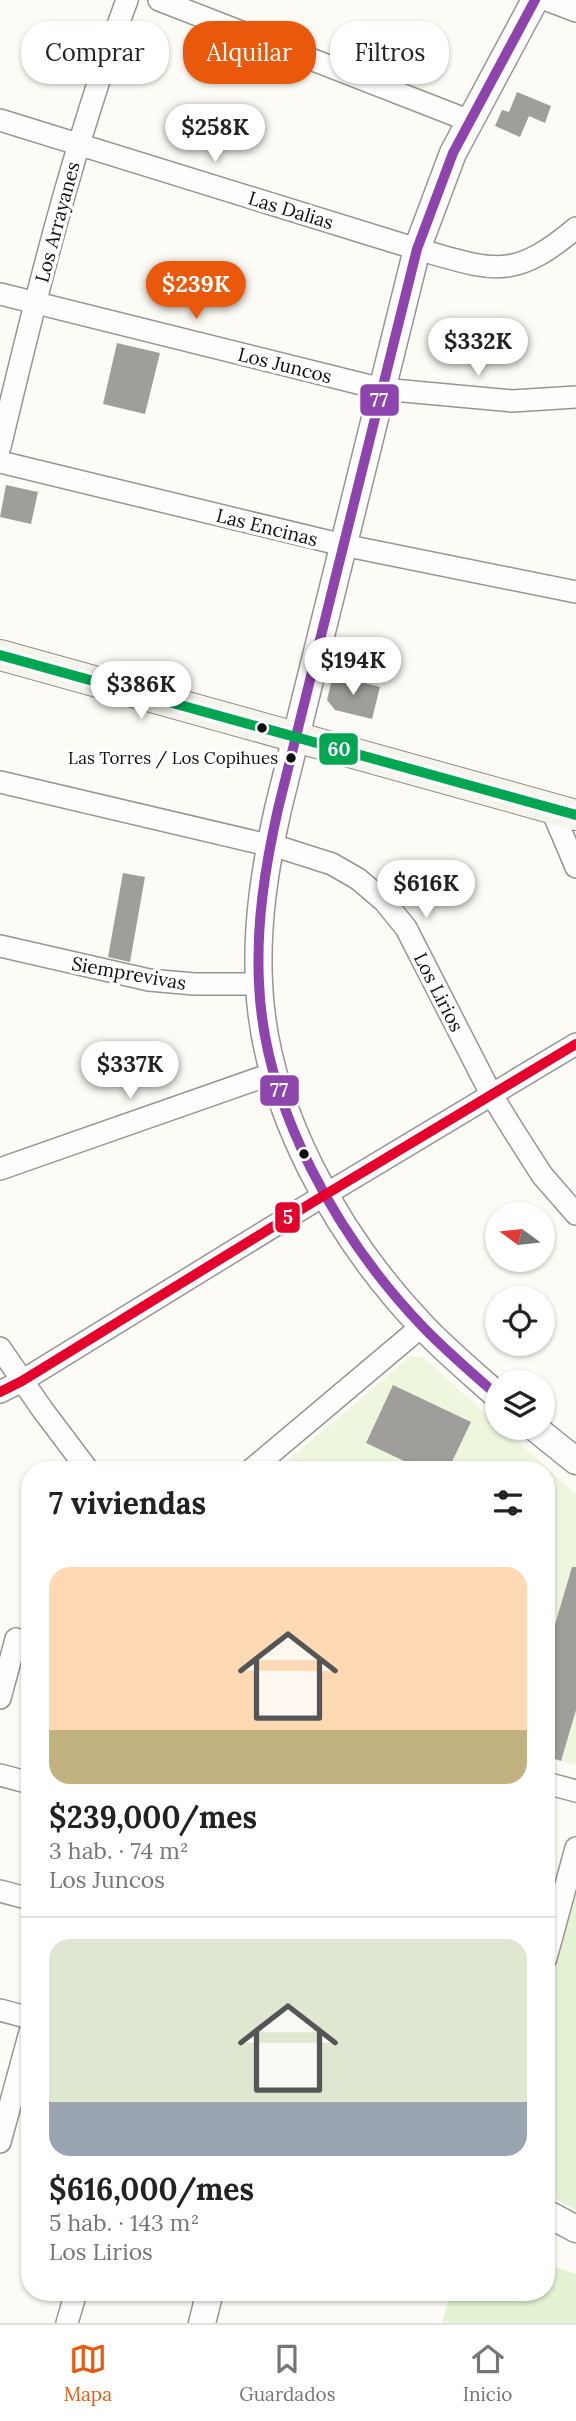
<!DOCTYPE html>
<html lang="es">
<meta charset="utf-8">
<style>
:root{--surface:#fff;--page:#f2f2f2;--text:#222;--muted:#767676;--line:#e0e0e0;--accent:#ea580c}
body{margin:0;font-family:Lora,serif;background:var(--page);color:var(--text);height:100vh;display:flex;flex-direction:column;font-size:26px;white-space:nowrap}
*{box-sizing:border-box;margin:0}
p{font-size:23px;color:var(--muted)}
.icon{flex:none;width:38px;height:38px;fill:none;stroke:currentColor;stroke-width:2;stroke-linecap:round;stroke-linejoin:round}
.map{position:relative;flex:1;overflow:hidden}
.drawer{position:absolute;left:21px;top:1461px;width:534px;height:840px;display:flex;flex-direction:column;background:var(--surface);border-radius:28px;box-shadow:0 2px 5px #0004}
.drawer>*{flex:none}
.banner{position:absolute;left:21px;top:21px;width:536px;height:63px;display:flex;gap:14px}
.needle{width:46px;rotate:285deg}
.tools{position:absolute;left:485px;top:1202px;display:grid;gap:14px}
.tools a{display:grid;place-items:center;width:70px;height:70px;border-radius:50%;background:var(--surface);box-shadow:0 2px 5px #0004;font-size:35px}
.price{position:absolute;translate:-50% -60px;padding:0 16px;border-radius:24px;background:#fff;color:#222;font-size:23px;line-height:46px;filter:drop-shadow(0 2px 4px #0008)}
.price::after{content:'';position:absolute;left:50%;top:42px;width:21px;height:16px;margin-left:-10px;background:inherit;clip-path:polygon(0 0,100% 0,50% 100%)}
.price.selected{background:var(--accent);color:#fff}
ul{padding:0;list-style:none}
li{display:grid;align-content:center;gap:14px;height:371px;padding:0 28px}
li+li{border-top:2px solid var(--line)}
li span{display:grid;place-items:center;height:217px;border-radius:21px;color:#555}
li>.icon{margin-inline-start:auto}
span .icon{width:126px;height:126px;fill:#fffc;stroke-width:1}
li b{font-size:30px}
h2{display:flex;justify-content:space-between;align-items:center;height:84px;padding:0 28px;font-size:30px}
.tag{padding:0 24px;border-radius:28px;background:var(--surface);box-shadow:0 2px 5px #0004;font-size:24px;line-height:63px}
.tag.selected{background:var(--accent);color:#fff}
.tabs{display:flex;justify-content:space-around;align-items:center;height:98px;border-top:2px solid var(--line);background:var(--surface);font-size:19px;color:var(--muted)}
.tabs a{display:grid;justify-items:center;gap:4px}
.tabs .selected{color:var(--accent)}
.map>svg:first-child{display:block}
</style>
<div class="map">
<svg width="576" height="2323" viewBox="0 0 576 2323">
<rect width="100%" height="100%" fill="#fcfbf5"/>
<path fill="#e4f3d4" d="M576 1891V2210L546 2194V1995Z
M546 2264 576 2274V2323H442L450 2293 546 2292Z"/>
<path fill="#eef7de" d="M411 1356 423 1357 497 1424V1428H502L576 1494V1765L546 1756V1470H277Z"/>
<path fill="#a09e9a" d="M517 92 551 106 545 123 529 116 520 137 495 126 502 110 509 112Z
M117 343 160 353 145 414 103 404Z
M6 485 38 492 31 524 0 517Z
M333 675 380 687 372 719 335 710 327 700Z
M123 873 145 877 130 962 108 957Z
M393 1385 471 1422 448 1470H423L366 1443Z
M572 1567H576V1710L561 1761 546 1756V1655Z"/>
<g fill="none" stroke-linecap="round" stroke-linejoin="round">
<g stroke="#969693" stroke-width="24">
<path id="minor" d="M159 0 470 121
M547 0 576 11
M0 120 417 249C492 270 512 282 576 228
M0 294 382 389 512 401 576 397
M0 447C36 296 73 146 127 0
M0 462 343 545 576 592
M0 782 285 849 332 864 358 879 384 901 406 928 491 1094 512 1128 542 1175 576 1214
M551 808 576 867
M0 946 149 980 194 984H259
M0 1169 274 1073
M0 1348 42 1409 88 1470
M0 1392 22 1381 313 1202 576 1044
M251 1470 422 1326
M0 1698 16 1639
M0 1775 30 1783
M546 1783 576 1791
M0 1891 30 1899
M546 1958 576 1848
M0 2010 30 2018
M0 2142 30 2032
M67 2323 76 2292"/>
</g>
<g stroke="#969693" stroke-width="29">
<path id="tertiary" d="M497 1395C472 1373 446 1351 423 1327 338 1238 264 1108 259 983 256 924 265 867 278 809L417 249 453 153 535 0
M535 1428 576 1461
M546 2213 576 2229
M202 2323 210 2292"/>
</g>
<g stroke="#8d8c8a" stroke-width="32">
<path id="secondary" d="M0 655 576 815"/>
</g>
<use href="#minor" stroke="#fffefe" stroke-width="21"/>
<use href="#tertiary" stroke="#fffefe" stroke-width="26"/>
<use href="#secondary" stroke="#f5f5eb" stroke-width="30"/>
<g stroke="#fff" stroke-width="16">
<path id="bus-1" d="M497 1395C472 1373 446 1351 423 1327 338 1238 264 1108 259 983 256 924 265 867 278 809L417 249 453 153 535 0"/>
</g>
<g stroke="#fff" stroke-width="16">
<path id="bus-2" d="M0 655 576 815"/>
</g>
<g stroke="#fff" stroke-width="16">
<path id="bus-3" d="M0 1392 22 1381 313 1202 576 1044"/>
</g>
<use href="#bus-1" stroke="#8e44ad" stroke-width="10"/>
<use href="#bus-2" stroke="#00a651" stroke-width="10"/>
<use href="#bus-3" stroke="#e4002b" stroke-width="10"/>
</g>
<g fill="#101010" stroke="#fff" stroke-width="2.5">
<circle cx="262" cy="728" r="6"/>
<circle cx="291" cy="758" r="6"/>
<circle cx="304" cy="1154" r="6"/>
</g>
<g text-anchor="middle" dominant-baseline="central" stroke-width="7" stroke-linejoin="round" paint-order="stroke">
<g font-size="17" fill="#101010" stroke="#fff" text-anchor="end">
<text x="278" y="758">Las Torres / Los Copihues</text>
</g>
<g font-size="19" fill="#101010" stroke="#fff">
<text transform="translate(291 210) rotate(17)">Las Dalias</text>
<text transform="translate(57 222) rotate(-75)">Los Arrayanes</text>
<text transform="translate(285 365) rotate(14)">Los Juncos</text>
<text transform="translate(267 527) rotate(14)">Las Encinas</text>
<text transform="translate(129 973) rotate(10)">Siemprevivas</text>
<text transform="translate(439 992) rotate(63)">Los Lirios</text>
</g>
</g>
<g stroke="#fff" stroke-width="2.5">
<rect x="359" y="383" width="41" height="34" rx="7" fill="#8e44ad"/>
<rect x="318" y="732" width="41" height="34" rx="7" fill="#00a651"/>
<rect x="259" y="1074" width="41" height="33" rx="7" fill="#8e44ad"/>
<rect x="274" y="1201" width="27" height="33" rx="7" fill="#e4002b"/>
</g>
<g font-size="19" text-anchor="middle" font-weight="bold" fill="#fff">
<text x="379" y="407">77</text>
<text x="339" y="756">60</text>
<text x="279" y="1097">77</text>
<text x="288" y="1224">5</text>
</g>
</svg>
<div class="tools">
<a><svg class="needle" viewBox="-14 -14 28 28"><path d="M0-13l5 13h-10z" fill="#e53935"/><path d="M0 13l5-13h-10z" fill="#767676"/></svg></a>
<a><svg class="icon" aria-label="locate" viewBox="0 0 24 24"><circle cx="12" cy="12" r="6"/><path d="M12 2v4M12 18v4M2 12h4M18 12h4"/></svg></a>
<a><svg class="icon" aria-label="layers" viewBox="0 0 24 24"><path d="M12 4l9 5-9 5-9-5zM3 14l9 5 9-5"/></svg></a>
</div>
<b class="price" style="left:215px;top:164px">$258K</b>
<b class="price selected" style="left:196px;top:321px">$239K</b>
<b class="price" style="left:478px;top:378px">$332K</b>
<b class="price" style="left:353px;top:697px">$194K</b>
<b class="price" style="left:141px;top:721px">$386K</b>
<b class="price" style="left:426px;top:920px">$616K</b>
<b class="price" style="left:130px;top:1101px">$337K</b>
<div class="banner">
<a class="tag">Comprar</a>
<a class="tag selected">Alquilar</a>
<a class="tag">Filtros</a>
</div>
<section class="drawer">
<h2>7 viviendas<svg class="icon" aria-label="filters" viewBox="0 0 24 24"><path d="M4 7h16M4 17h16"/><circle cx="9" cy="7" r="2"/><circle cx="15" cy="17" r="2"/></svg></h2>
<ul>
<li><span style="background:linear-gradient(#ffd9b3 75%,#c2b280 0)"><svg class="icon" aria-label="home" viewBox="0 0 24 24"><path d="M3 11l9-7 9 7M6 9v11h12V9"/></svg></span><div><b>$239,000/mes</b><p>3 hab. · 74 m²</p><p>Los Juncos</p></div></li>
<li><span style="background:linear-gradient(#dfe7d0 75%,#9aa5b1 0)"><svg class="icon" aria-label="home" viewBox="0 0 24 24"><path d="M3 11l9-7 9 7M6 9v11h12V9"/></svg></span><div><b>$616,000/mes</b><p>5 hab. · 143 m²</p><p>Los Lirios</p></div></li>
</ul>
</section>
</div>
<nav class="tabs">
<a class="selected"><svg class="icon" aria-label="map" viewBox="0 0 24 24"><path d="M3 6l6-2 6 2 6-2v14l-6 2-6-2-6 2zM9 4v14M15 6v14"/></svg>Mapa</a>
<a><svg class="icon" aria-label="saved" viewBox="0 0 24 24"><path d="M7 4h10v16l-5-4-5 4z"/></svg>Guardados</a>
<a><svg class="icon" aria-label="home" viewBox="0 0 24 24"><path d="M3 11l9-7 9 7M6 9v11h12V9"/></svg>Inicio</a>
</nav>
